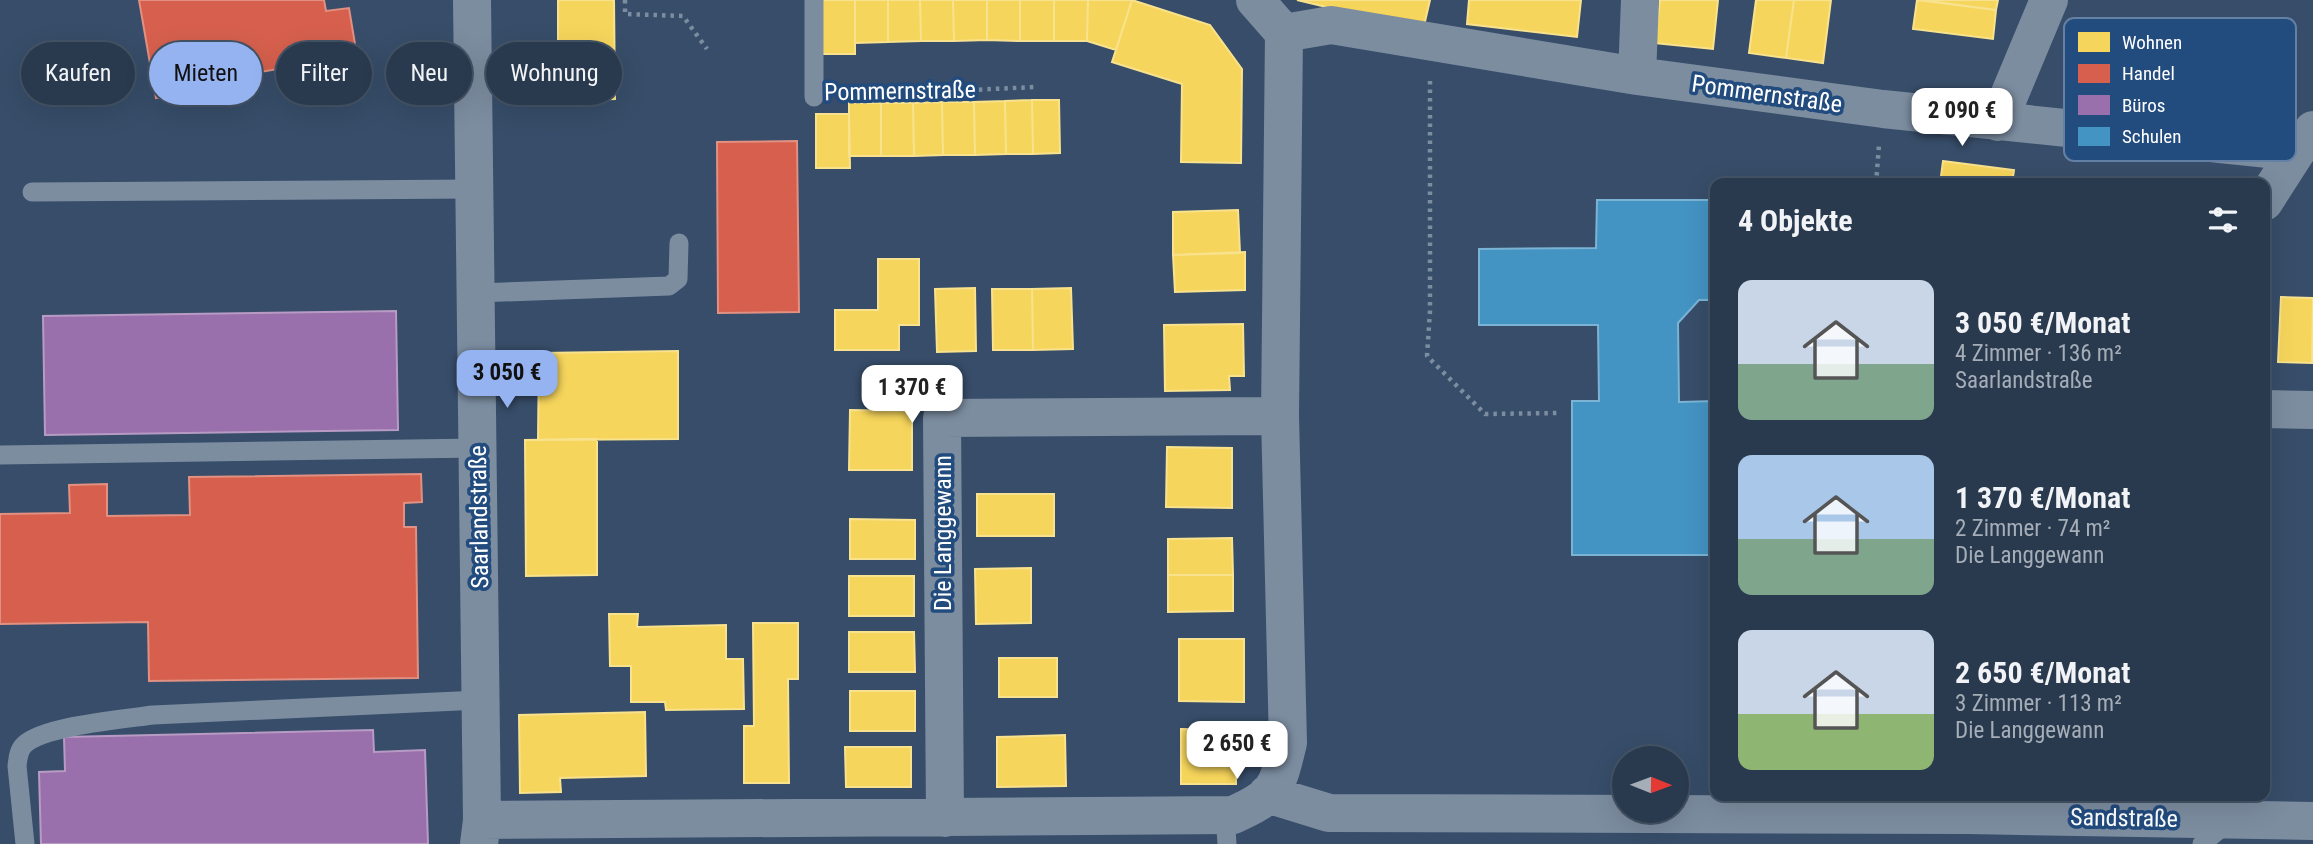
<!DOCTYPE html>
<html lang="de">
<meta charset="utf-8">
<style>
:root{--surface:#293a4f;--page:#354559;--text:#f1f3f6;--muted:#a5adb7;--line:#455466;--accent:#95b2f1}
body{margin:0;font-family:"Roboto Condensed",sans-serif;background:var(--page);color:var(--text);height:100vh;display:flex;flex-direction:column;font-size:26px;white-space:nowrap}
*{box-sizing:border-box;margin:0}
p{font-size:23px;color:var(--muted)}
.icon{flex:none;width:38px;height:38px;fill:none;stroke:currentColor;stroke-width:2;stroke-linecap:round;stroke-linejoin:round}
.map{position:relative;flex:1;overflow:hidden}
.side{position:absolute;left:1710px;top:178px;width:560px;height:623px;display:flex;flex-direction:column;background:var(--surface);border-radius:14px;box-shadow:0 7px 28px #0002,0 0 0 2px var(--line)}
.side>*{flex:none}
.hud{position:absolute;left:21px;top:42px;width:665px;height:63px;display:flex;gap:14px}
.needle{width:46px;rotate:91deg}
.tools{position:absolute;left:1612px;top:746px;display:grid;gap:14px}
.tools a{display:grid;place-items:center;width:77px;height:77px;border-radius:50%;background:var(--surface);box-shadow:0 7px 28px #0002,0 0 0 2px var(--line);font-size:35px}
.price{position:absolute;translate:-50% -60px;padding:0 16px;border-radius:14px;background:#fff;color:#222;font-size:23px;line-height:46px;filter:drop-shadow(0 2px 4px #0008)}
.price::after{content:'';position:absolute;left:50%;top:42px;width:21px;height:16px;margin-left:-10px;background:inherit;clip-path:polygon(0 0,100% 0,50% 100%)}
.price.current{background:var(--accent);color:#111}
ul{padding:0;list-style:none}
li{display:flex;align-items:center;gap:21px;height:175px;padding:0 28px}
li span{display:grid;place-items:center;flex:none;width:196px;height:140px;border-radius:14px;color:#555}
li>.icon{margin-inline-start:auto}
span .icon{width:84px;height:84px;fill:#fffc;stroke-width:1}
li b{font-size:30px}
h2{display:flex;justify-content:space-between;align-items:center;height:84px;padding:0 28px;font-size:30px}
.pill{padding:0 24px;border-radius:32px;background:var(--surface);box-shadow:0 7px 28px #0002,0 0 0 2px var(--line);font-size:24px;line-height:63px}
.pill.current{background:var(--accent);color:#111}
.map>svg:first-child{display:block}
</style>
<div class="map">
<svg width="2313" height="844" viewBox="0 0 2313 844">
<rect width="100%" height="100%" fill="#374d69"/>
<path fill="#f6d55c" stroke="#f9e28d" stroke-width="2" d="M558 0H614L615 99 558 101Z
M822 0H855V54H822Z
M855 0H888V42L855 43Z
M888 0H920L921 41 888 42Z
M920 0H953L954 41H921Z
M953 0H987V40L954 41Z
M987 0H1020V41L987 40Z
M1020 0H1054V41H1020Z
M1054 0H1088L1087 41H1054Z
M1088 0H1132L1116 50 1087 41Z
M1132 0 1210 25 1242 69 1241 163 1181 162 1182 84 1112 62Z
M1297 0H1430L1423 30Z
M1469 0H1581L1577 37 1467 24Z
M1660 0H1718L1713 49 1655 43Z
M1756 0H1794L1786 58 1749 53Z
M1794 0H1831L1823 63 1786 58Z
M1917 0 1996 10 1993 39 1913 29Z
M1922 0H1998L1996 10Z
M1032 100 1033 154H1006L1005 101Z
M1032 100H1059L1060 153 1033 154Z
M1005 101 1006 154 975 155 974 102Z
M942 102 943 155 914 156 913 103Z
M942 102H974L975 155H943Z
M849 103H881V156H849Z
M881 103H913L914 156H881Z
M816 114H849L850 168H816Z
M1943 161 2014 170 2012 184H1940Z
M1238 210 1240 253 1173 255V212Z
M1245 252V290L1175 292 1173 255Z
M878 259H919V325H899V350H835V310H878Z
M975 288 976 351 937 352 935 289Z
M1071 288 1073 349 1033 350 1032 289Z
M992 289H1032L1033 350H993Z
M2281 297 2313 298 2312 363 2278 362Z
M1243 324 1244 376H1229L1230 390 1165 391 1164 325Z
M678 351V439L538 440 539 353Z
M850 410 912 411V470H849Z
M597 439V575L526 576 525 440Z
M1167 447 1232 448V508L1166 507Z
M977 494H1054V536H977Z
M850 519 915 520V559H850Z
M1232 538 1233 575H1168V539Z
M1031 568V623L976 624 975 569Z
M1168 575H1233V611L1168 612Z
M849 576H914V616H849Z
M609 614H638L637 627 726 625V659H743L744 709 666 710 665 702H631V666H610Z
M753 623H798V679H788L789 783H744V726H754Z
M849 632H914L915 672H849Z
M1179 639H1244V702L1179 701Z
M999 658H1057V697H999Z
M850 691H915V731H850Z
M645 712 646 776 560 778 561 792 520 793 519 715Z
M1181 729 1236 730V784H1181Z
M1065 735 1066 786 997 787V737Z
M845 747H911V787H846Z"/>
<path fill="#d6604d" stroke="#e29082" stroke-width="2" d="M139 0H324L326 11 349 8 357 56 230 77 231 86 156 98Z
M797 141 799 312 718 313 717 142Z
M421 474 422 502 404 503V527H416L418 678 149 681 148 622 0 624V514L70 513 69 485 107 484V516L190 515 189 477Z"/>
<path fill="#9970ab" stroke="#b89bc4" stroke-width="2" d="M396 311 398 430 45 435 43 316Z
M373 730 374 752 425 750 428 844H41L39 772 65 771 64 737Z"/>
<path fill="#4393c3" stroke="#7bb3d5" stroke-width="2" d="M1597 200H1715V300H1699L1678 323 1679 402 1715 401V555H1572V401H1599L1598 325H1479V249L1596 248Z"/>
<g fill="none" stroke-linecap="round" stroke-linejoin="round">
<path stroke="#7c8da0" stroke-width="4.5" stroke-dasharray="3.5 5" stroke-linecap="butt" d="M625 0V14L683 16 707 49
M1430 81V311L1427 356 1485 414 1561 413
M843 96 1035 87
M1876 184 1879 145"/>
<path stroke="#7c8da0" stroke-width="19" d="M814 0V97
M32 192 476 189
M477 293 669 286 678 279 679 243
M0 455 478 448
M1225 815 1227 844
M25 844 17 766C18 759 18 751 24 745 43 726 125 719 153 715L480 700
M2202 844 2228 822"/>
<path stroke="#7c8da0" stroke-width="38" d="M472 0 482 820 479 844
M1255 0 1284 33 1331 25 1637 76 1883 109 2296 152
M1637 76 1640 0
M1998 122 2049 0
M2264 202 2296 152 2313 130
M2264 409 2313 410
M1267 794 1329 813 1967 815 2313 821
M945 818 942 418 1280 416
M482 820 1233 815C1277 796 1277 787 1288 743L1280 416 1284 33"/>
</g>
<g text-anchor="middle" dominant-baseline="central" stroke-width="7" stroke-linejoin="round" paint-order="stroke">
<g font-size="24" fill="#fff" stroke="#224b7e">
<text transform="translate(900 91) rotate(-1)">Pommernstraße</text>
<text transform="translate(1767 94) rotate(8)">Pommernstraße</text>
<text transform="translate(479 517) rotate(-91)">Saarlandstraße</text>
<text transform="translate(943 533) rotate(-90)">Die Langgewann</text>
<text transform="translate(2124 818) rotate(1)">Sandstraße</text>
</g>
</g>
<rect x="2064" y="18" width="232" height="143" rx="10" fill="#224b7e" stroke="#6481a5" stroke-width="2"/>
<rect x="2078" y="32" width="32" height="20" fill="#f6d55c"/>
<rect x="2078" y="64" width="32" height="19" fill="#d6604d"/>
<rect x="2078" y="95" width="32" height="20" fill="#9970ab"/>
<rect x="2078" y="127" width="32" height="19" fill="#4393c3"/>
<g font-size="19" fill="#fff">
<text x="2122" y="49">Wohnen</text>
<text x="2122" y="80">Handel</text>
<text x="2122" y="112">Büros</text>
<text x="2122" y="143">Schulen</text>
</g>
</svg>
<div class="tools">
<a><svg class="needle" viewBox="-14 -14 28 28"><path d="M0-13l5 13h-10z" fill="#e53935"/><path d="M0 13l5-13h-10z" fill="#a5adb7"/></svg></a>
</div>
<b class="price" style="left:1962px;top:148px">2 090 €</b>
<b class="price current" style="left:507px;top:410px">3 050 €</b>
<b class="price" style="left:912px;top:425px">1 370 €</b>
<b class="price" style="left:1237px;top:781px">2 650 €</b>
<div class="hud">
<a class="pill">Kaufen</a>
<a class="pill current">Mieten</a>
<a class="pill">Filter</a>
<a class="pill">Neu</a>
<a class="pill">Wohnung</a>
</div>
<section class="side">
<h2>4 Objekte<svg class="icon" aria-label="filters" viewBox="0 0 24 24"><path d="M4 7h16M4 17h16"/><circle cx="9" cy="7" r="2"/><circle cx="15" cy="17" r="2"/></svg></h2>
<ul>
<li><span style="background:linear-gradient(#c9d6e8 60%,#7fa58c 0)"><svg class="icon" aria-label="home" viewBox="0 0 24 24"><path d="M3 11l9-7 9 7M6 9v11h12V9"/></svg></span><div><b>3 050 €/Monat</b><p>4 Zimmer · 136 m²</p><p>Saarlandstraße</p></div></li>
<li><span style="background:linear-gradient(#a9c7e8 60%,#7fa58c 0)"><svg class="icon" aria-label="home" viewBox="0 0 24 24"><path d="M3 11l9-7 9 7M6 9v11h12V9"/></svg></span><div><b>1 370 €/Monat</b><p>2 Zimmer · 74 m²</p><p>Die Langgewann</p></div></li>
<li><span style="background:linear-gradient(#c9d6e8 60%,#8fb573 0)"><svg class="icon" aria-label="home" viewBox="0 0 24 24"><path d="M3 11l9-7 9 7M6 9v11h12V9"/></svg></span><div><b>2 650 €/Monat</b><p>3 Zimmer · 113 m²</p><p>Die Langgewann</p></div></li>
</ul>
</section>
</div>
